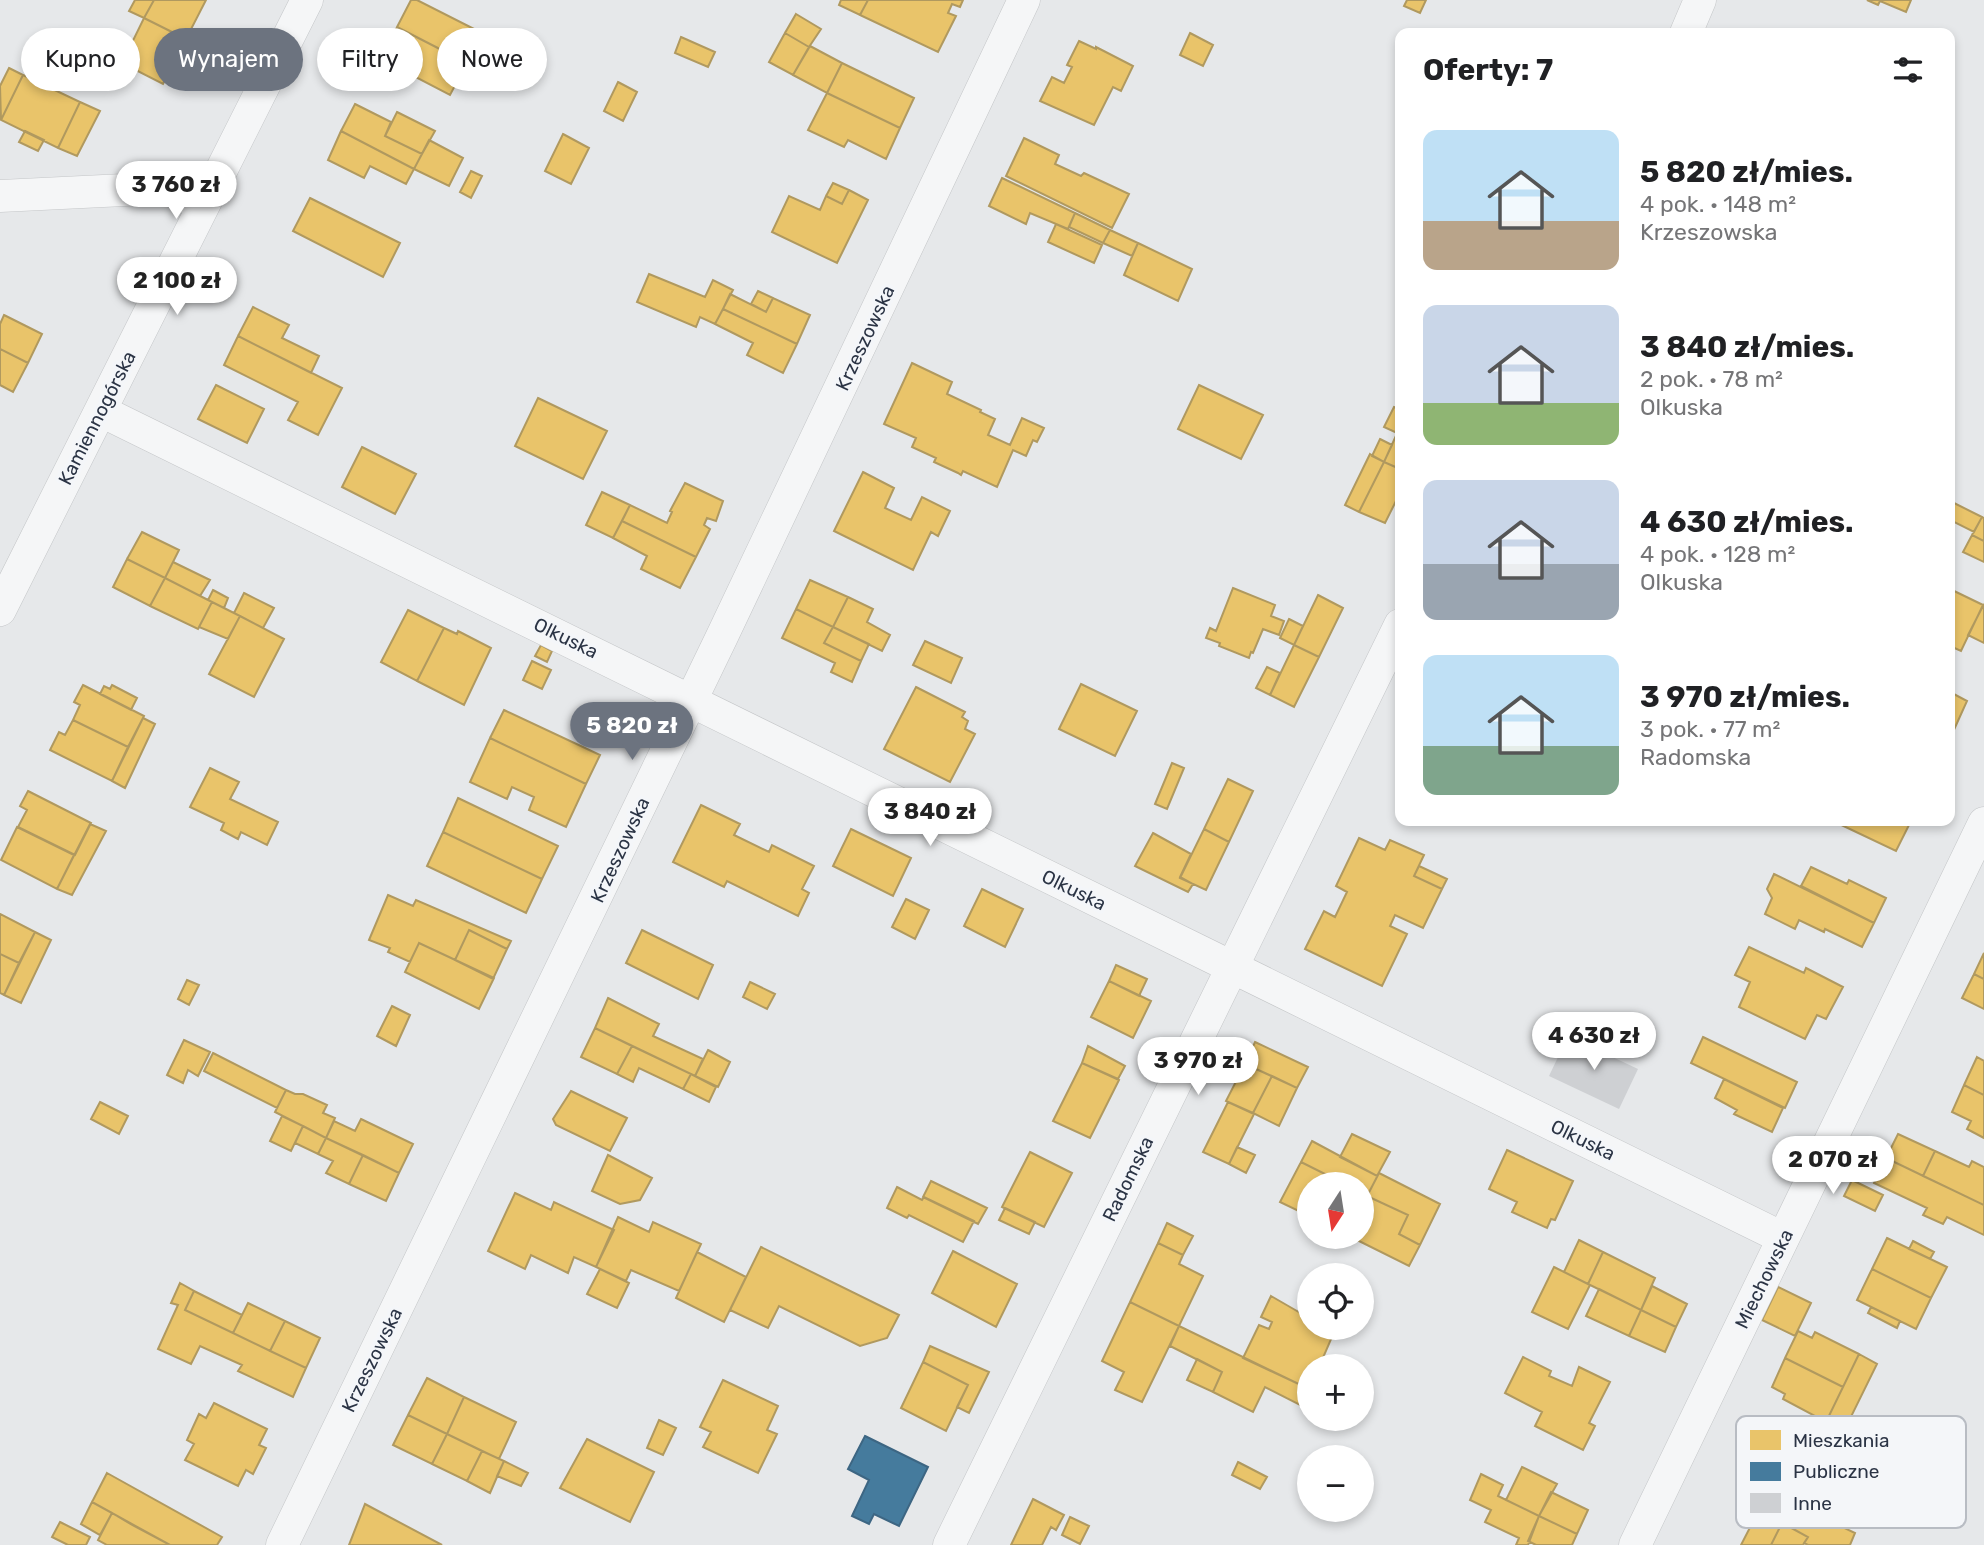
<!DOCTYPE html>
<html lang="pl">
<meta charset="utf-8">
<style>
:root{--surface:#fff;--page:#f6f6f6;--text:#202124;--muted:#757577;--accent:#6c737f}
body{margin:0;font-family:Rubik,sans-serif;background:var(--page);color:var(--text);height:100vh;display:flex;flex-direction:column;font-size:26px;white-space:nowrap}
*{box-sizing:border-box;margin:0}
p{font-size:23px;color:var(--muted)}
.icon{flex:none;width:38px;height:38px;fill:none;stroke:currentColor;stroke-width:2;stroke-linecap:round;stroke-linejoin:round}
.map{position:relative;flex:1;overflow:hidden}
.sheet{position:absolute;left:1395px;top:28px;width:560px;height:798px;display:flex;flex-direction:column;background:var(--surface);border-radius:14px;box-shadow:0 4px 10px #0003}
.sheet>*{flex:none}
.banner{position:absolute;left:21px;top:28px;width:665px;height:63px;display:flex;gap:14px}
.needle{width:46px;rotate:192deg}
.controls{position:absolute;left:1297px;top:1172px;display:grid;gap:14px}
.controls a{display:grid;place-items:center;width:77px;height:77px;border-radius:50%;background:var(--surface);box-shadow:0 4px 10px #0003;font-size:35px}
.price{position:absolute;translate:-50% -60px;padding:0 16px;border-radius:24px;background:#fff;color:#222;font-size:23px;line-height:46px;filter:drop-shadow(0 2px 4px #0008)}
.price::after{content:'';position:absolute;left:50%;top:42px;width:21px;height:16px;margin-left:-10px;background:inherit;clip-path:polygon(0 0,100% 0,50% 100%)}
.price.selected{background:var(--accent);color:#fff}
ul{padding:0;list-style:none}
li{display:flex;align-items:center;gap:21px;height:175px;padding:0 28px}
li span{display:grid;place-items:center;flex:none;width:196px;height:140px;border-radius:14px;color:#555}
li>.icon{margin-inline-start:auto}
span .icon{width:84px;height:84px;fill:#fffc;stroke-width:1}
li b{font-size:30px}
h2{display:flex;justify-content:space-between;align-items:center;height:84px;padding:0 28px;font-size:30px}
.pill{padding:0 24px;border-radius:32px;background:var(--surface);box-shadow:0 4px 10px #0003;font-size:24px;line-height:63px}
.pill.selected{background:var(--accent);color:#fff}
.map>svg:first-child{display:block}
</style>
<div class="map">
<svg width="1984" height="1545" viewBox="0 0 1984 1545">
<rect width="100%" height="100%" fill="#e6e8ea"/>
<path fill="#e9c46a" stroke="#b0995f" stroke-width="2" d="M135 0H154L144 18 129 11Z
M154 0H206L186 39 144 18Z
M411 0H417L482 33 467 63 397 27Z
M841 0H868L860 15 839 5Z
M868 0H963L960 7 952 4 948 13 956 16 938 52 860 15Z
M1407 0H1426L1420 13 1404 6Z
M1867 0H1911L1906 12 1880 1 1878 5Z
M796 14 821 29 809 47 785 33Z
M144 18 186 39 163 84 122 63Z
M397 27 467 63 450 95 381 59Z
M785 33 809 47 793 75 769 62Z
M1190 33 1213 45 1203 66 1180 55Z
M681 37 715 52 708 67 675 53Z
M1079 41 1096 49V47L1133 66 1121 91 1113 87 1094 125 1040 101 1052 77 1064 83 1072 67 1067 65Z
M810 46 842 63 827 93 793 75Z
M842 63 914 98 900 128 827 93Z
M9 68 23 75 1 120 0 86Z
M23 75 80 102 58 148 1 120Z
M618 82 637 92 623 121 604 111Z
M827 93 900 128 886 159 848 140 844 147 808 130Z
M80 102 100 111 77 156 58 148Z
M355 104 391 122 385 136 422 154 414 169 341 131Z
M397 112 435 131 422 154 385 136Z
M25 131 44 140 38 151 19 142Z
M341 131 414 169 406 184 370 166 364 178 328 160Z
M563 134 589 148 571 184 545 171Z
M1024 138 1059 155 1055 164 1081 176 1084 173 1129 194 1112 228 1006 176Z
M429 140 463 158 449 186 414 169Z
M471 171 482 176 471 198 460 192Z
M1002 178 1075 213 1068 229 1030 213 1026 224 989 206Z
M833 183 849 190 842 204 826 196Z
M849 190 868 200 837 263 772 232 789 196 820 210 826 196 842 204Z
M310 198 400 243 383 277 293 231Z
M1075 213 1110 230 1103 243 1069 227Z
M1056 224 1102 245 1094 263 1048 242Z
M1110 230 1138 243 1132 256 1103 243Z
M1138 243 1192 269 1178 301 1124 275Z
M649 274 705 297 713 280 733 290 715 324 700 317 696 327 637 302Z
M758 291 773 298 766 312 751 304Z
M730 294 766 312 773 298 810 315 797 344 723 309Z
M253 307 289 325 282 338 319 356 311 373 238 336Z
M723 309 797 344 783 373 747 355 753 343 715 324Z
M4 315 42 334 28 363 0 349V324Z
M238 336 342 388 318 435 288 420 298 402 224 365Z
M0 349 28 363 13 392 0 385Z
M912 363 952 382 947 394 981 410 980 412 995 419 988 435 1010 445 1022 418 1044 428 1037 442 1033 440 1026 456 1013 450 997 487 963 471 961 475 958 473 934 462 936 458 912 447 916 438 884 424Z
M216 385 264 409 247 443 198 419Z
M1199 385 1263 415 1241 459 1178 429Z
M538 398 607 431 583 479 515 446Z
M1394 407 1400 409V427L1397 433 1384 427Z
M1400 427V469L1384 462Z
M1380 439 1392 445 1384 462 1372 456Z
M362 447 416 474 395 514 342 487Z
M1370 454 1384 462 1359 512 1345 505Z
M1384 462 1400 469V493L1385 523 1359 512Z
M863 472 894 488 885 508 911 520 922 497 950 511 938 536 931 532 913 570 834 531Z
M685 483 723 501 716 521 707 518 704 525 710 529 696 557 622 521 630 505 667 523 672 512 670 511Z
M602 492 630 505 613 538 586 525Z
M1950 501 1982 517 1974 532 1950 520Z
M1982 517 1984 518V541L1972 535Z
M622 521 696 557 680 588 641 569 647 556 613 538Z
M142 532 179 550 165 578 127 559Z
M1972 535 1984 541V562L1963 552Z
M127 559 165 578 150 606 113 587Z
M173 562 210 580 200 596 165 578Z
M165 578 212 602 198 629 150 606Z
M810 580 848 597 833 627 796 609Z
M1233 588 1275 605 1271 616 1284 621 1279 635 1263 629 1253 653 1251 652 1249 658 1219 646 1220 643 1206 638 1210 628 1216 631Z
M1950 589 1983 605 1961 651 1950 646Z
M213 590 228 598 224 608 208 600Z
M244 593 274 608 263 628 234 613Z
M1318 595 1343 608 1319 657 1294 645Z
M848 597 873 609 867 622 890 635 882 651 833 627Z
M212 602 240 616 228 639 199 627Z
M1984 604V643L1968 635Z
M796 609 833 627 824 643 861 661 852 682 831 672 835 663 782 638Z
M408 610 444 628 417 681 381 662Z
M240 616 284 639 254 697 209 674Z
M1289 619 1303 626 1294 645 1280 638Z
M833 627 869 644 861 661 824 643Z
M444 628 457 634 458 631 491 648 464 705 417 681Z
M925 641 962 658 951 683 913 665Z
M541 645 552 651 547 662 535 656Z
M1294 645 1319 657 1294 707 1270 695Z
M532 661 551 670 542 689 523 680Z
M1267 667 1280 673 1270 695 1256 688Z
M1081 684 1137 711 1115 756 1059 729Z
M83 685 144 716 128 747 73 720 80 705 74 702Z
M112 685 137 698 131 710 100 694 104 686 110 689Z
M916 687 965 712 962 717 968 721 965 729 975 734 950 782 884 749Z
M1950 692 1967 701 1953 732 1950 730Z
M504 710 600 755 586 784 490 738Z
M143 718 155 724 125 788 112 781Z
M73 720 128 747 112 781 50 750 59 732 65 735Z
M490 738 586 784 566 827 529 810 534 797 512 787 507 799 470 782Z
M1172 763 1184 768 1167 809 1155 804Z
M210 768 239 782 230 799 278 822 267 845 241 832 238 839 221 830 224 823 190 807Z
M1228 779 1253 791 1229 842 1204 829Z
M28 791 91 823 75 855 18 827 27 810 20 806Z
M458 798 558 846 542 879 443 832Z
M701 805 740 824 734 835 769 852 772 845 814 866 802 889 809 893 798 916 727 881 724 887 673 862Z
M1833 821H1911L1896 851Z
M90 824 106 831 72 895 57 889Z
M17 827 74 855 57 889 1 860Z
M851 829 911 858 893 896 833 866Z
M1204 829 1229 842 1206 890 1180 878Z
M443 832 542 879 526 913 427 866Z
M1153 833 1191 854 1180 877 1193 884 1188 892 1135 866Z
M1359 838 1385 850 1390 840 1424 855 1414 876 1442 889 1423 928 1395 915 1390 926 1407 934 1382 986 1305 949 1324 911 1335 917 1347 892 1336 886Z
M1419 866 1447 879 1442 889 1414 876Z
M1811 867 1847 884 1849 880 1886 898 1874 923 1801 886Z
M1774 874 1874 923 1862 947 1825 929 1824 932 1799 920 1795 929 1765 914 1772 898 1767 889Z
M982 889 1023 909 1005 947 964 926Z
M388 895 413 906 416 900 511 941 507 949 469 930 455 960 419 943 410 962 388 952 390 948 369 940Z
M906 899 929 910 915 939 892 927Z
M0 914 35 932 19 963 0 954Z
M469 930 507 949 493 979 455 960Z
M642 930 713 965 698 999 626 963Z
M35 932 51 940 21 1003 4 995Z
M419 943 494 978 479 1009 405 972Z
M1749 947 1804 973 1806 968 1843 987 1826 1019 1817 1015 1805 1039 1739 1007 1750 982 1735 975Z
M1984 953V979L1974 974Z
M0 954 19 963 4 995 0 993Z
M1116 965 1147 979 1139 996 1109 981Z
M1974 974 1984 979V1009L1962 998Z
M187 980 199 985 189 1005 178 999Z
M1109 981 1151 1001 1133 1038 1091 1017Z
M750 982 775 994 767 1009 743 997Z
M608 998 659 1024 653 1036 703 1059 695 1076 595 1028Z
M392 1006 410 1015 396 1046 377 1036Z
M595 1028 632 1046 617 1074 581 1057Z
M1703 1037 1797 1082 1785 1108 1691 1063Z
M184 1040 210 1052 198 1076 188 1070 183 1083 167 1075Z
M1255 1042 1308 1067 1297 1088 1245 1064Z
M632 1046 691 1074 683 1089 639 1068 633 1082 617 1074Z
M1088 1046 1125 1066 1118 1079 1082 1063Z
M708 1050 730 1062 718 1087 695 1076Z
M213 1053 286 1090 277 1108 204 1071Z
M1977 1057 1984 1061V1095L1964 1085Z
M1082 1063 1119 1080 1090 1138 1053 1121Z
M1245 1064 1272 1076 1253 1113 1226 1101Z
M691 1074 716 1087 709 1102 683 1089Z
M1272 1076 1297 1088 1279 1126 1253 1113Z
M1724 1079 1783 1108 1772 1132 1734 1114 1737 1110 1715 1098Z
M1964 1085 1984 1095V1138L1967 1129 1971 1121 1952 1112Z
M286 1090 295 1094H303L327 1105 323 1113 335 1118 326 1138 275 1112Z
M571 1091 627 1118 610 1151 556 1125 553 1119Z
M100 1102 128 1116 119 1134 91 1119Z
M1228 1102 1254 1114 1229 1164 1203 1152Z
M282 1116 303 1126 291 1151 270 1141Z
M361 1119 413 1144 399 1173 326 1138 334 1121 355 1131Z
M303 1126 326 1138 318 1154 295 1143Z
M1352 1134 1390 1152 1377 1176 1340 1157Z
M1898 1134 1935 1151 1923 1176 1886 1158Z
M326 1138 363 1155 349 1184 326 1173 333 1161 318 1154Z
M1312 1141 1377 1176 1379 1173 1362 1206V1185H1330L1333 1178 1301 1162Z
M1237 1147 1255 1155 1246 1173 1229 1164Z
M1507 1150 1573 1181 1555 1220 1551 1219 1547 1228 1512 1212 1517 1202 1489 1189Z
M1935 1151 1969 1167 1972 1161 1984 1167V1205L1923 1176Z
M1030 1152 1072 1173 1044 1227 1002 1207Z
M363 1155 399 1173 386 1201 349 1184Z
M608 1155 652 1178 640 1200 620 1204 592 1191Z
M1886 1158 1984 1205V1235L1947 1217 1943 1224 1923 1215 1927 1208 1874 1183Z
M1301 1162 1333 1178 1330 1185H1309V1216L1280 1202Z
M1379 1173 1440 1204 1420 1245 1399 1234 1408 1215 1367 1196Z
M1852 1180 1883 1195 1875 1211 1844 1196Z
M931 1181 987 1208 978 1224 923 1197Z
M897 1187 922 1200 924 1197 974 1221 963 1242 909 1215 907 1218 887 1208Z
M515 1193 551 1210 554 1202 614 1230 596 1267 574 1257 568 1273 531 1255 525 1269 488 1251Z
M1367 1196 1408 1215 1399 1234 1420 1245 1409 1266 1351 1237H1362V1206Z
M1005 1208 1035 1222 1029 1234 999 1220Z
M618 1217 649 1232 653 1222 701 1244 679 1291 631 1270 626 1281 596 1267Z
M1167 1223 1193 1236 1183 1255 1158 1243Z
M1887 1238 1947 1267 1931 1298 1872 1269Z
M1579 1240 1603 1252 1588 1284 1564 1272Z
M1913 1241 1934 1252 1930 1259 1909 1249Z
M1158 1243 1183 1255 1179 1264 1203 1276 1179 1326 1130 1302Z
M761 1247 899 1315 887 1338 860 1346 779 1306 768 1328 730 1310Z
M953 1251 1017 1284 996 1327 932 1293Z
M697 1252 746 1277 724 1322 676 1298Z
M1603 1252 1655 1278 1641 1310 1588 1284Z
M1554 1267 1590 1285 1568 1329 1532 1312Z
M600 1269 629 1283 617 1308 587 1294Z
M1872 1269 1931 1298 1916 1329 1857 1300Z
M180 1283 194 1291 185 1310 306 1368 293 1397 238 1371 242 1365 200 1346 191 1364 158 1349 178 1305 171 1303Z
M1652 1286 1687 1304 1676 1327 1641 1310Z
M1778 1287 1811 1303 1795 1336 1762 1320Z
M1599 1289 1641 1310 1629 1336 1586 1316Z
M194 1291 242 1315 233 1333 185 1310Z
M1271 1296 1309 1318V1328L1335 1330 1319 1367H1309V1389L1243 1358 1259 1325 1269 1329 1272 1322 1261 1317Z
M1130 1302 1179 1326 1142 1402 1115 1390 1124 1372 1102 1361Z
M248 1303 285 1321 270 1351 233 1333Z
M1871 1307 1900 1321 1897 1328 1868 1313Z
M1641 1310 1676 1327 1665 1352 1629 1336Z
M285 1321 320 1338 306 1368 270 1351Z
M1179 1326 1309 1389V1403L1306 1408 1265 1387 1253 1412 1213 1392 1222 1372 1170 1346Z
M1798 1331 1812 1338 1815 1332 1859 1354 1843 1387 1785 1358Z
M930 1346 989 1372 969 1413 957 1407 968 1385 923 1362Z
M1859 1354 1877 1364 1844 1431 1826 1422Z
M1523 1357 1551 1371 1549 1376 1572 1386 1579 1367 1610 1382 1589 1423 1595 1426 1583 1450 1535 1426 1542 1412 1505 1393Z
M1785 1358 1843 1387 1826 1422 1783 1399 1785 1394 1772 1387Z
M1197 1359 1222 1372 1213 1392 1187 1380Z
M923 1362 968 1385 946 1431 901 1408Z
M427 1378 464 1397 447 1434 408 1415Z
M723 1380 778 1406 767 1430 777 1434 758 1473 703 1447 711 1432 700 1427Z
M464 1397 516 1422 499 1459 447 1434Z
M214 1403 267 1429 259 1445 266 1448 253 1474 246 1470 238 1486 185 1460 194 1444 187 1440 199 1414 206 1418Z
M408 1415 447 1434 432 1464 393 1445Z
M659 1420 676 1428 663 1455 647 1448Z
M447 1434 482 1451 467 1481 432 1464Z
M587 1439 654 1472 630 1522 560 1488Z
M482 1451 504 1461 490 1493 467 1481Z
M504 1461 528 1473 521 1486 497 1476Z
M1238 1462 1267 1477 1260 1489 1232 1475Z
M1780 1466 1846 1498 1834 1523 1855 1533 1850 1545H1808L1804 1543 1808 1537 1759 1510Z
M1522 1467 1557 1484 1539 1516 1506 1500Z
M107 1473 222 1537 217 1545H170L92 1502Z
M1481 1474 1503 1485 1498 1496 1539 1516 1528 1545H1516L1519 1538 1485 1522 1491 1510 1470 1500Z
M1551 1492 1588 1510 1577 1534 1539 1516Z
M1033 1499 1064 1515 1056 1530 1051 1527 1042 1545H1011Z
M92 1502 112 1513 100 1535 81 1524Z
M365 1504 442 1545H349Z
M1759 1510 1782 1523 1771 1545H1741Z
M112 1513 134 1526 170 1545H107L98 1540Z
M1539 1516 1577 1534 1572 1545H1536L1528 1541Z
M1070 1517 1089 1526 1080 1544 1062 1535Z
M60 1522 90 1537 86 1545H68L52 1537Z
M1782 1523 1808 1537 1803 1545H1771Z"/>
<path fill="#457b9d" stroke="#3d6683" stroke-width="2" d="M865 1436 928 1467 899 1526 874 1514 869 1524 852 1516 869 1480 848 1469Z"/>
<path fill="#ced0d3" d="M1568 1036 1638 1069 1619 1109 1549 1076Z"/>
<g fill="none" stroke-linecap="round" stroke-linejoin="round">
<g stroke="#c4c6c8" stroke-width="33">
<path id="street" d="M1686 33 1700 0
M0 196 165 188 203 205
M101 411 1783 1238
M0 610 307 0
M282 1545C533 1032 781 517 1024 0
M949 1545 1400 625
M1635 1545 1984 823"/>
</g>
<use href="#street" stroke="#f5f6f7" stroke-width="32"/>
</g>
<g text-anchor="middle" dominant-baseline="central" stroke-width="7" stroke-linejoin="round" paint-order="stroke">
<g font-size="19" fill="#2b3445" stroke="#f4f6f9">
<text transform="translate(865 338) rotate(-65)">Krzeszowska</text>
<text transform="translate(97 418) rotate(-63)">Kamiennogórska</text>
<text transform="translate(566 638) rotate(26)">Olkuska</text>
<text transform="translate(620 850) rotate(-65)">Krzeszowska</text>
<text transform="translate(1074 890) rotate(26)">Olkuska</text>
<text transform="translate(1583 1140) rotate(26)">Olkuska</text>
<text transform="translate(1128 1179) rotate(-64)">Radomska</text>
<text transform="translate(1764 1279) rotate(-64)">Miechowska</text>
<text transform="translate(372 1360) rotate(-64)">Krzeszowska</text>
</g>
</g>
<rect x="1736" y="1416" width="230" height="112" rx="10" fill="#f4f6f9" stroke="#b8bcc3" stroke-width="2"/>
<rect x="1750" y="1430" width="31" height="20" fill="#e9c46a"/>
<rect x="1750" y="1462" width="31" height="19" fill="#457b9d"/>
<rect x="1750" y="1493" width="31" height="20" fill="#ced0d3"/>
<g font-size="19" fill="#2b3445">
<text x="1793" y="1447">Mieszkania</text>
<text x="1793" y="1478">Publiczne</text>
<text x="1793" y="1510">Inne</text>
</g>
</svg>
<div class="controls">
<a><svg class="needle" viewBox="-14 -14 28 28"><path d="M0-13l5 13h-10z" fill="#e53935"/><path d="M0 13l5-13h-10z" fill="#757577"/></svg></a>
<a><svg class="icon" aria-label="locate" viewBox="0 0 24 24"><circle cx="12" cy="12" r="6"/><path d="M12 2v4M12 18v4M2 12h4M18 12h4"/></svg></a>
<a>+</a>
<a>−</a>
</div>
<b class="price" style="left:176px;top:221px">3 760 zł</b>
<b class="price" style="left:177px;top:317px">2 100 zł</b>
<b class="price selected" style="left:632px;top:762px">5 820 zł</b>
<b class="price" style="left:930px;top:848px">3 840 zł</b>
<b class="price" style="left:1594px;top:1072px">4 630 zł</b>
<b class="price" style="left:1198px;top:1097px">3 970 zł</b>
<b class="price" style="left:1833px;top:1196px">2 070 zł</b>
<div class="banner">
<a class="pill">Kupno</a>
<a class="pill selected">Wynajem</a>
<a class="pill">Filtry</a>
<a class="pill">Nowe</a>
</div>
<section class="sheet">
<h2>Oferty: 7<svg class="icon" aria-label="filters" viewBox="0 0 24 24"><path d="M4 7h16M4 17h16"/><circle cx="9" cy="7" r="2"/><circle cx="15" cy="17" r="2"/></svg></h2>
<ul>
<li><span style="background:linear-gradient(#bfe0f5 65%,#b9a48a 0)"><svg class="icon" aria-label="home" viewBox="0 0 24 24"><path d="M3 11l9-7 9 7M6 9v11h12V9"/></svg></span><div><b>5 820 zł/mies.</b><p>4 pok. · 148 m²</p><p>Krzeszowska</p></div></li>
<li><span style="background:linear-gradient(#c9d6e8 70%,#8fb573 0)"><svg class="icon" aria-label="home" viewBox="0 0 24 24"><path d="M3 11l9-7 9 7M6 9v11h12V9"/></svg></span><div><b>3 840 zł/mies.</b><p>2 pok. · 78 m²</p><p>Olkuska</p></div></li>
<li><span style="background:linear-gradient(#c9d6e8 60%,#9aa5b1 0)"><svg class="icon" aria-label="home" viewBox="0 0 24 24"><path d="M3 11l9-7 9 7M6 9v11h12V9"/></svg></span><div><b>4 630 zł/mies.</b><p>4 pok. · 128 m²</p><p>Olkuska</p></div></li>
<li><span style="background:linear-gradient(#bfe0f5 65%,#7fa58c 0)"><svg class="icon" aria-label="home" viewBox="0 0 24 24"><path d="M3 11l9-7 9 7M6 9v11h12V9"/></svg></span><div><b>3 970 zł/mies.</b><p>3 pok. · 77 m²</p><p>Radomska</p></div></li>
</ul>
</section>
</div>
